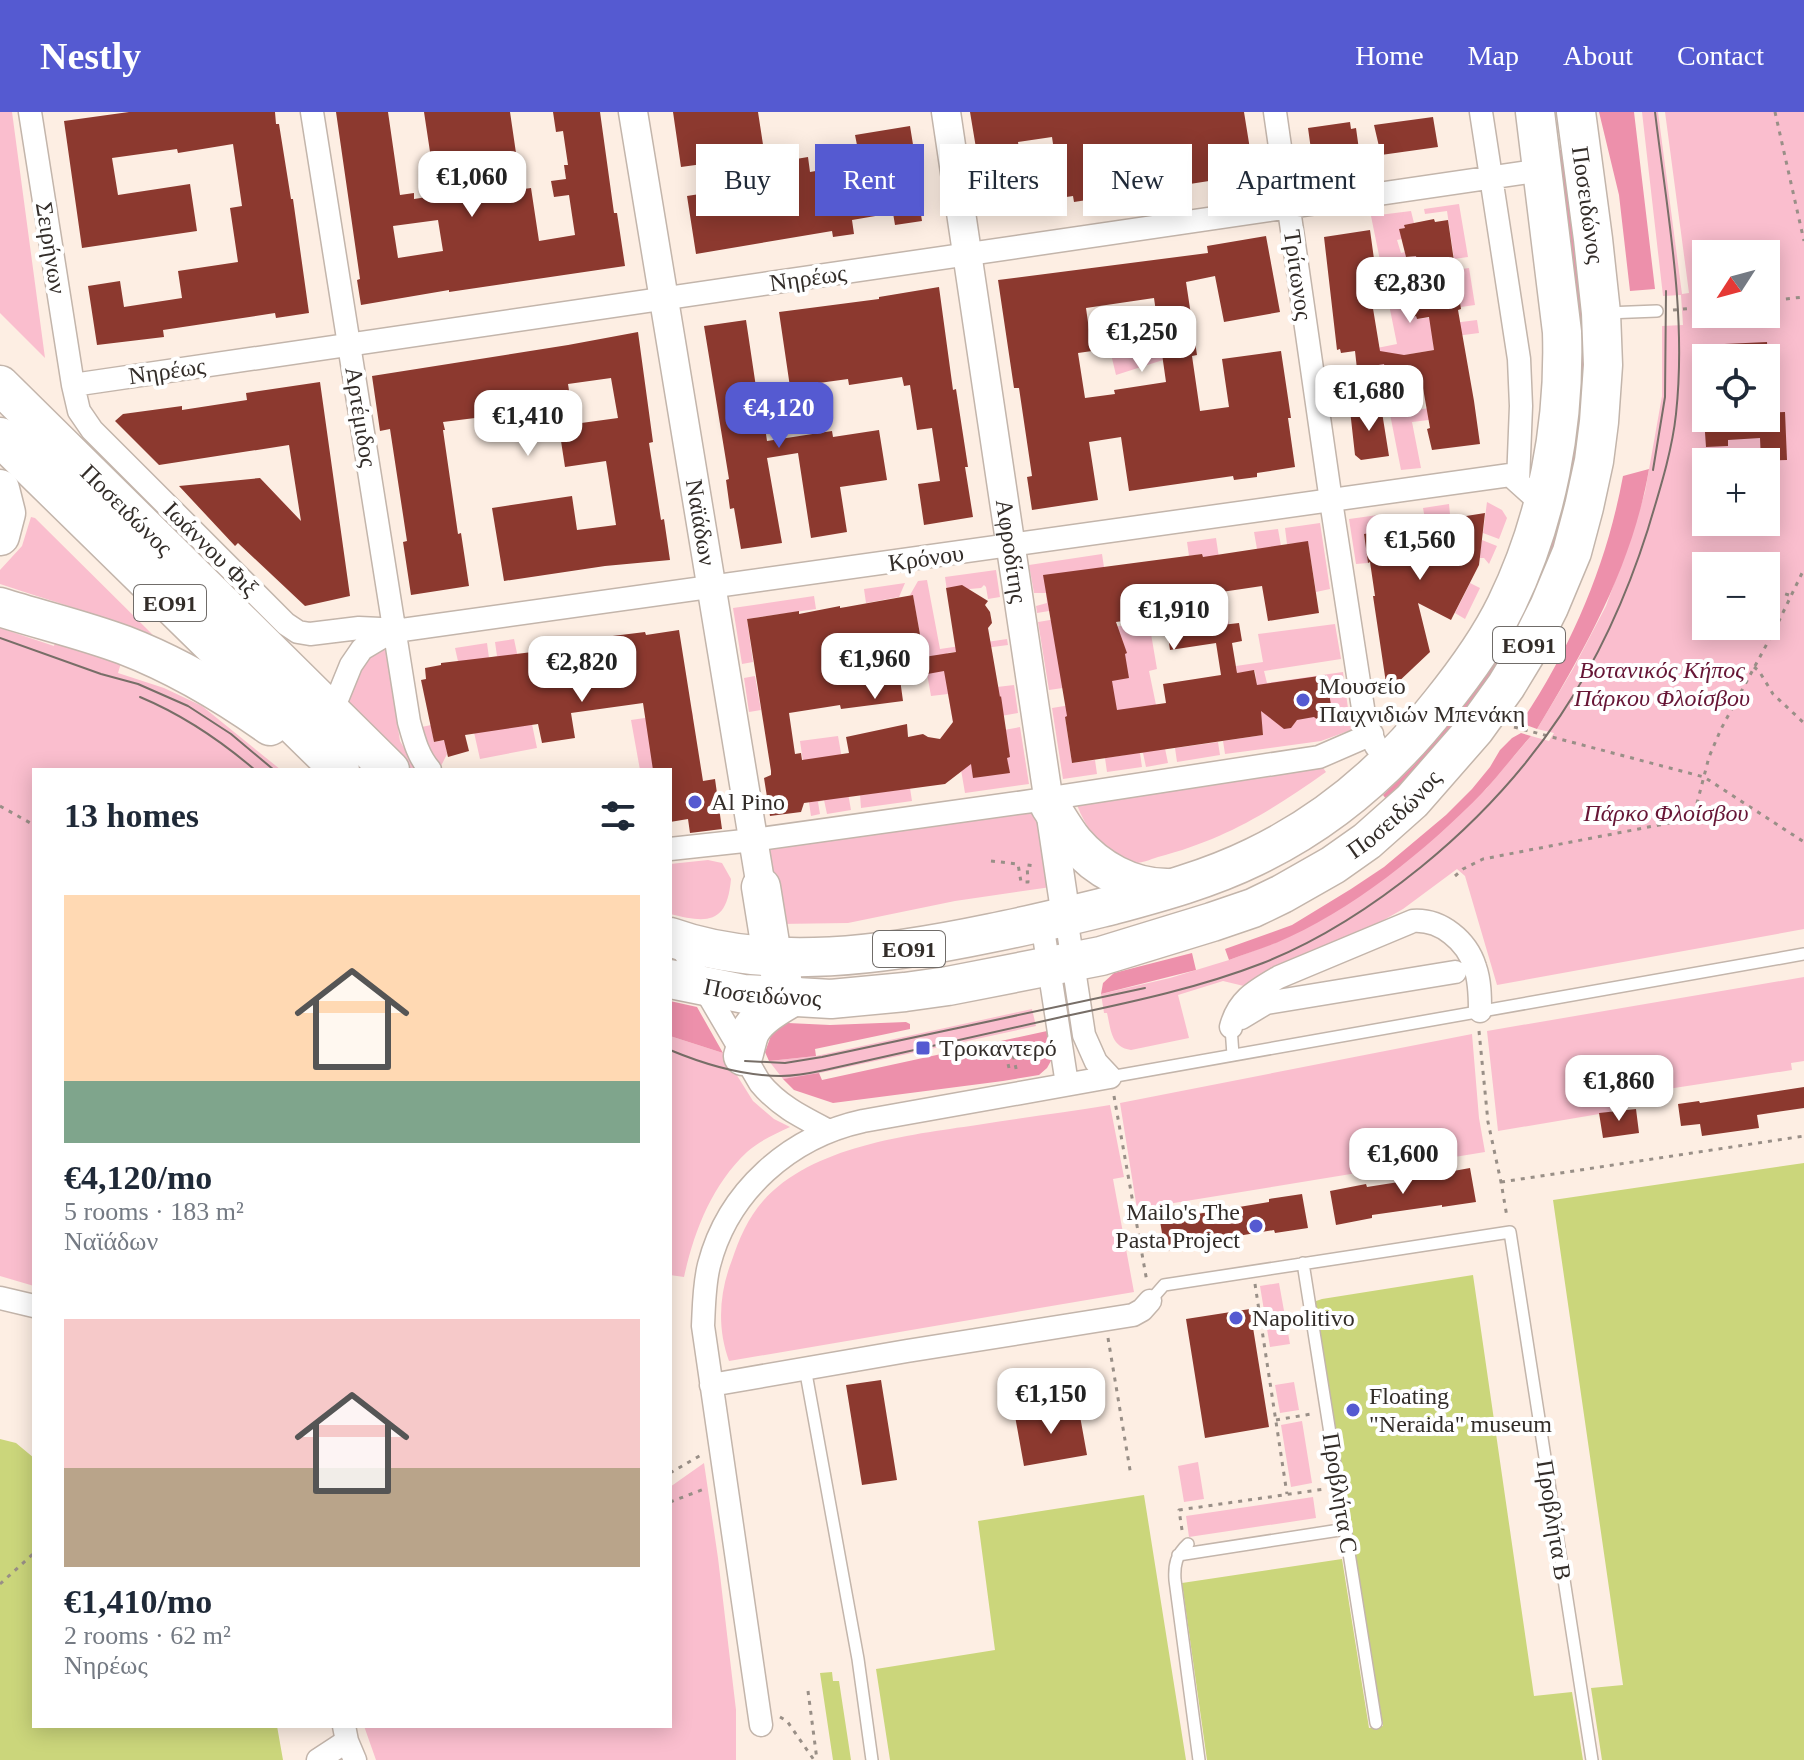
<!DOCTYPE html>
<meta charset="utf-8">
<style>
:root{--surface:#fff;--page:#f2f2f3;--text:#1f2937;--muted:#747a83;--accent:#555ad1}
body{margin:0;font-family:Georgia,serif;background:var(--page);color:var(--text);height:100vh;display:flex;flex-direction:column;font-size:30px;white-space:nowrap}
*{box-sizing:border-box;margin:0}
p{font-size:26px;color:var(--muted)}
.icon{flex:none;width:44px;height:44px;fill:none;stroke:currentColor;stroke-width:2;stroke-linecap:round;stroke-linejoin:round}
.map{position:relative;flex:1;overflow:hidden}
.details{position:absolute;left:32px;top:656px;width:640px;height:960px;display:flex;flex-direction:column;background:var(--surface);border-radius:0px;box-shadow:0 4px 20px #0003}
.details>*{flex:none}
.banner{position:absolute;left:696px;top:32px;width:760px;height:72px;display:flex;gap:16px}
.needle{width:52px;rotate:234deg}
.tools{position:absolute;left:1692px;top:128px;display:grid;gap:16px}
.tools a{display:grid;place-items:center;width:88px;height:88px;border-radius:0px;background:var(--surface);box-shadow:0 4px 20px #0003;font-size:40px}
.price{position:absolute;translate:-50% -68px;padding:0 18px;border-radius:16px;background:#fff;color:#222;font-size:26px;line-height:52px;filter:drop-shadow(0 2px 4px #0008)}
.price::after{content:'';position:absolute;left:50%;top:48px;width:24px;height:18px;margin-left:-12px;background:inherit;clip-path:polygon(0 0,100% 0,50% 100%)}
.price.current{background:var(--accent);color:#fff}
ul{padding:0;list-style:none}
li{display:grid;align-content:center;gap:16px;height:424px;padding:0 32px}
li span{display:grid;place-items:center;height:248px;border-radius:0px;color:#555}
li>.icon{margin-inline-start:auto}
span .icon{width:144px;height:144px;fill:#fffc;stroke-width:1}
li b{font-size:34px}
h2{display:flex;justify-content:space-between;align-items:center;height:96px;padding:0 32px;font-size:34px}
.pill{padding:0 28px;border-radius:0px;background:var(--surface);box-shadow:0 4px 20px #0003;font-size:28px;line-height:72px}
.pill.current{background:var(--accent);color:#fff}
header{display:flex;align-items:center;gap:48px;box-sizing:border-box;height:112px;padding:0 40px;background:var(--accent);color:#fff}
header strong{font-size:38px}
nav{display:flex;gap:44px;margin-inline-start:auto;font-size:28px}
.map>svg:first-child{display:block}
</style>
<header>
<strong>Nestly</strong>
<nav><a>Home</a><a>Map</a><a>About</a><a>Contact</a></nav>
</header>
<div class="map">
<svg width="1804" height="1648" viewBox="0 0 1804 1648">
<rect width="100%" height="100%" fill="#fdeee3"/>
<path fill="#fabece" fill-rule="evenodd" d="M0 0H12L45 246 0 201Z
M1642 0H1658L1682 182 1689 181 1665 0H1804V817L1497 873 1465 764 1457 757 1403 797 1361 821 1248 875 1223 869 1178 883 1189 926 1131 938C1111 935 1111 918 1107 901H1104L1101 882 1170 866 1229 848 1275 831 1323 807 1362 782 1486 677 1531 624 1549 629 1554 621 1537 617 1573 557 1606 494 1633 419 1645 380 1662 284V214L1683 213 1681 183 1663 184ZM1706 142H1766V202H1706ZM1706 246H1766V306H1706ZM1706 350H1766V410H1706ZM1706 454H1766V514H1706Z
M1459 92 1468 145 1454 147 1447 99 1425 102 1424 97Z
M1411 99 1414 111 1405 113V116L1400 117 1402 127 1397 128 1401 141 1405 140 1406 145 1416 144 1421 178 1409 180 1413 204H1416L1417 207 1435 205 1437 213 1477 208 1479 221 1433 227 1434 238 1399 244 1410 299 1466 290 1445 306 1412 310 1421 356 1401 358 1377 236 1397 232 1371 104Z
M1469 156 1475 193 1461 195 1455 158Z
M1147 203 1163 248 1116 263 1105 217Z
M1487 390 1502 398 1507 406 1499 427 1483 421Z
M1449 392 1454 444 1480 441 1482 428 1497 434 1489 452 1484 446H1480L1418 458 1415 454 1409 413 1441 405 1425 407 1423 396Z
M1378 403 1381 420 1364 423 1368 451 1356 452 1349 407Z
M31 405 35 406 153 523C103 504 51 489 0 472V458L22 434Z
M1320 411 1330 477 1316 480 1308 430 1287 432 1285 416Z
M1278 417 1281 434 1257 437 1254 420Z
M1216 426 1230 519 1214 521 1202 442 1189 444 1187 430Z
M1102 442 1113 515 1149 510 1157 557 1149 559 1168 651 1146 655 1143 641H1140L1142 655 1107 660 1105 646 1125 643 1083 602 1065 605 1072 651 1095 648 1097 662 1063 667 1052 596 1083 591 1097 571 1049 578 1038 510 1074 504 1073 495 1037 501 1036 494 1047 491 1046 481H1034L1029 453Z
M996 458 1000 485 988 487 986 475 984 473 981 476 947 479 945 465Z
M927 468 940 537 1007 527 1008 533 947 541 951 566 997 575 1014 573 1018 601 1001 604 1004 618 1020 615 1029 672 965 681 948 582 931 584 913 484 910 483 918 469Z
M905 471 899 485 866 491 864 477Z
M1470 471 1480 476 1465 507 1455 501Z
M814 484 816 497 747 507 753 550 742 552 733 496Z
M1335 512 1341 547 1264 559 1267 571 1343 560 1351 618 1321 629 1225 642 1223 629 1263 623 1255 559 1237 561 1236 554 1263 550 1258 522Z
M0 516 54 534 55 530 121 551 118 561 164 576 202 594 281 658H34V1174L0 1164Z
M514 527 537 636 480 647 455 536 487 531 489 546 497 544 495 530Z
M377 537H386L400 629 417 658H411L370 619 346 592 356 556Z
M755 564 761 598 749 600 744 566Z
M692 599 693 605 686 606 653 658H640L631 608Z
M431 613 434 630 445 628 447 642 440 656 417 616Z
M838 624 851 698 827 702 824 688 818 690 820 702 811 704 800 629Z
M1218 630 1220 643 1177 650 1175 636Z
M1320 652 1326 660C1269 700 1226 727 1158 745 1149 748 1137 753 1128 751 1103 745 1082 710 1075 687Z
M910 676 912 689 861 696 860 683Z
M1041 693 1051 775 955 789 848 811 778 812 766 729Z
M708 748 722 751 731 767C727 813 707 811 670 802V752Z
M1804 865V949L1791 951 1792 958 1609 986 1611 1000 1498 1019 1487 919Z
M1032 897 1036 914 806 964 783 967 769 949 816 944Z
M1472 922 1479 1006 1485 1040 1137 1097 1120 991Z
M670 924 723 941 753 989 774 1007 790 1015C775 1022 759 1029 747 1040 712 1073 694 1119 684 1165L670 1163Z
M1110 993 1124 1065 1113 1067 1134 1180 729 1249C717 1216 719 1181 732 1148 739 1127 748 1106 763 1089 812 1034 908 1023 977 1013 1022 1006 1066 1000 1110 993Z
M1279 1171 1290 1232 1270 1235 1260 1174Z
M1294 1270 1299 1298 1280 1301 1275 1273Z
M1302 1309 1312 1371 1291 1375 1281 1313Z
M1198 1350 1204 1387 1184 1390 1178 1354Z
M704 1351 718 1446 736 1598V1648H376L364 1614H670V1375Z
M1313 1385 1316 1406 1189 1425 1186 1404Z"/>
<path fill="#ed90ab" d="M1599 0H1634L1655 177 1630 179 1619 83Z
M1565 37 1582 177 1585 274 1573 370 1551 446 1525 509 1482 580 1417 658 1386 687 1383 683 1413 654 1439 625 1475 577 1534 469 1556 39Z
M1649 357C1633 452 1586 536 1537 617L1526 613 1524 606C1573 532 1607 451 1623 364Z
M1521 621 1531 624C1515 642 1500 662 1483 680 1427 738 1350 800 1276 831 1260 837 1245 842 1229 848L1225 837 1292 813 1351 777 1384 755 1446 703 1472 677 1490 655 1500 638 1512 626Z
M1192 841 1196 858 1101 882 1103 871 1114 861Z
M670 889 697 895 723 941 670 924Z
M906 910 910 912V917L815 937 816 944 769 949 765 940 773 918 781 913 788 911 830 913Z
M1047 919 1052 947 1047 956 1039 963 1003 969 833 991 794 978 783 967 819 961 822 968Z"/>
<path fill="#cbd67b" d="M1804 1051V1648H1602L1591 1576 1623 1573 1553 1088Z
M1473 1163 1534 1584 1572 1580 1583 1648H1207L1182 1471 1342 1447 1369 1616 1383 1614 1313 1195 1316 1189 1322 1187Z
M0 1327 16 1331 34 1346V1614H277L283 1648H0Z
M1144 1383 1186 1648H890L876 1557 995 1538 978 1409Z
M832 1560 833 1569H839L851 1648H833L820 1561Z"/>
<path fill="#8c392f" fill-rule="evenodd" d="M129 0H275L276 12H279L291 87H293L309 201 276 206 275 201 163 218 164 225 97 233 88 174 120 169 124 195 182 186 178 159 238 150 230 96 242 94 233 32 178 41 177 37 112 46 118 83 190 72 197 119 82 136 64 9Z
M336 0H388L400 83 414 81V87L480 77 481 83 531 76 539 129 575 123 569 83 554 85 551 69 566 67 564 53H568L563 19 556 20 553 0H600L614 101H617L625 154 449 180V178L361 193 357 168 360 167ZM438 108 443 139 398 146 393 114Z
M424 0H510L516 41 432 53Z
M673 0H758L766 52 808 45 810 60 844 54 848 80 877 75 873 46 860 48 855 23 910 14 917 57 920 56 924 84H918L922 109 895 113 893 101 852 108 854 122 833 125 832 119 696 142 687 84 744 75 739 47 681 55Z
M970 0H1244L1254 62 1074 90 1073 84 1027 91 1028 96 987 102ZM1052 25 1057 60 1023 65 1018 30Z
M1433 5 1438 35 1381 43 1374 13Z
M1350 10 1351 17 1356 16 1360 45 1313 52 1308 16Z
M1434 107 1435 110 1448 108 1461 197 1458 198 1474 289 1480 332 1432 338 1427 317 1430 316 1420 259 1387 265 1384 252 1357 257 1355 239 1341 241 1340 237 1337 238 1324 125 1370 118 1374 147 1365 148 1380 239 1404 243 1434 238 1429 205 1417 207 1416 204 1413 205 1409 180 1421 178 1416 144 1406 145 1399 117 1405 116 1404 113Z
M1266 124 1280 200 1224 210 1215 164 1186 170 1197 243 1192 244 1200 299 1229 295 1222 247 1281 239 1291 306H1288L1295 355 1257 361V365L1234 368 1233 364 1129 379 1121 325 1089 330 1098 388 1032 398 1027 365 1032 364 1019 276H1014L998 168 1208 141 1207 134ZM1154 186 1166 270 1114 278 1115 282 1085 286 1078 241 1092 239 1086 196Z
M939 175 953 278 956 277 968 355H965L973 405 924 413 918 372 940 369 932 316 917 318 910 273 904 274 902 265 849 273 848 267 790 275 779 200 879 187V185Z
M746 208 763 322H766L767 329 832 319 833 325 879 318 887 368 840 375 847 420 811 426 798 341 767 346 782 431 741 437 734 396 730 397 726 368 729 367 704 214Z
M638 220 653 330 649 331 661 408 664 407 670 448 605 454 504 469 492 396 572 384 577 418 616 413 606 349 565 355 559 316 531 320 528 299 483 305 443 310 445 318H443L458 422 461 421 469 474 411 483 403 430 407 429 390 317 380 319 372 264 568 233ZM611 266 618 306 574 312 568 272Z
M1767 230 1768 246H1704L1703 233Z
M320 270 350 484 305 494 238 431 235 434 179 374 260 366 301 409 289 333 159 353 115 309 123 302 182 294V298L247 288 246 281Z
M1381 294 1389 344 1361 348 1355 343 1350 298Z
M1785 300 1787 348 1761 349 1760 326 1728 328V334L1706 335 1704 306H1766V301Z
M1485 401 1479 453 1451 508 1418 491 1430 540 1394 574 1386 571 1373 484H1375L1370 450 1368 451 1364 422 1415 413V408L1441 405V408Z
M1308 429 1319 501 1268 509 1262 474 1208 482 1213 514 1239 511 1242 529 1232 531 1237 561 1254 558 1257 573 1326 563 1333 605 1329 611H1322L1314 605 1297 608 1291 616 1284 617 1261 599 1263 623 1072 651 1065 605 1067 604 1043 463 1202 442 1203 445ZM1165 503 1170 538 1216 531 1221 563 1163 572 1166 591 1117 598 1112 569 1129 566 1125 542 1127 541 1116 510Z
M962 473 988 489 985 493 990 500 992 511 988 516 1000 585 1001 584 1010 645 1007 646 1010 661 973 666 971 652 945 672 804 691 801 700 770 704 764 666 771 663V659L747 507 799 499V502L840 494V496L846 495 913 483 924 545 956 540 946 476ZM944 559 953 610 940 627 928 625 923 622 908 625 907 612 846 625 849 641 802 648 801 641 795 642 789 601 840 593 841 597 903 589 900 567Z
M679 518 703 669 715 667 722 717 690 721 688 707 670 710V658H653L643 591 571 601 575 626 542 631 538 612 465 623 469 639 448 645 444 628 434 630 421 568 426 567 425 556 441 553V551L573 535 572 529 645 520 646 523Z
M1804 975V996L1757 1003 1759 1016 1702 1024 1700 1012 1681 1014 1678 992 1699 989 1700 991Z
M1636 997 1639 1021 1603 1026 1599 1001Z
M1470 1056 1476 1090 1442 1095V1093L1372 1103V1106L1336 1113 1330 1079 1366 1072 1367 1075 1437 1064V1062Z
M1302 1082 1308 1116 1275 1121 1274 1118 1202 1130V1133L1165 1139 1159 1103 1196 1097 1197 1102 1269 1090V1087Z
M1250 1197 1269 1315 1205 1326 1186 1207Z
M881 1268 897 1368 862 1373 846 1273Z
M1078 1293 1087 1343 1024 1354 1015 1304Z"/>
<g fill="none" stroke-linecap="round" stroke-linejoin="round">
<g stroke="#c3b5ab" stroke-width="14">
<path id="service" d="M1606 201 1657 199
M1231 915 1233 943
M1110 965 1804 842
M1303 1151 1376 1611
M1150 1189 1164 1173 1510 1120 1592 1648
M805 1256 858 1547 872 1648
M1188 1432C1176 1443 1174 1453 1175 1468L1199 1648
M1178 1443 1346 1417"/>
</g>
<g stroke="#c3b5ab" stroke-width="25">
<path id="minor" d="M30 0 73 273 79 299 92 318 286 512 298 520 310 522 359 516 402 518 1510 363 1542 392
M312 0 409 610C414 628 418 644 430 658
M1275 0 1331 389 1365 609 1376 634
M1481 0 1519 247 1521 294 1518 370
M73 273 1543 58
M331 602 351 553 362 537 394 518
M670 737 753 728 1032 689 1319 645 1372 622
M1066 805 1084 923 1096 950 1110 965
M1042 811 1067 972
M678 828 703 874 760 971C779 994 802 1005 829 1019
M1241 906 1266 891 1455 860
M1231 915C1238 888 1255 879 1279 865L1413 809C1441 807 1467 829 1475 855 1480 869 1480 885 1480 899
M0 1186 34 1194
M711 1273 907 1239 1133 1203 1142 1198 1150 1189
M761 1613 703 1214C704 1193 704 1173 709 1153 728 1079 790 1025 863 1009L1110 965
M344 1614 347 1629 355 1648
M318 1648 347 1629"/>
</g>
<g stroke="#c3b5ab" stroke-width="31">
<g id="tertiary">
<path id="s1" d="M633 0 761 775"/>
<path id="s2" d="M946 0 1066 805"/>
</g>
</g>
<g stroke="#c3b5ab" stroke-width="41">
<g id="trunk">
<path id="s3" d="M0 273 390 658"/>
<path d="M0 325 340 658"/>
<path d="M0 377 6 401 0 424"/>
<path d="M0 495C41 508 84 518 124 533 176 553 225 582 270 614"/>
<path d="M1050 694C1058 706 1065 719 1074 730 1097 757 1131 776 1167 776"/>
<path d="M761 775 770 831 782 866"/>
<path d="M670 825C770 861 890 842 991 821 1032 813 1072 803 1113 793 1161 780 1209 767 1254 745 1329 709 1390 656 1440 592 1465 561 1489 528 1506 493 1547 409 1565 313 1562 220L1535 0"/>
<path id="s4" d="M670 867 744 882 831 887 905 880 948 874 1101 844 1212 810 1253 796 1282 782 1333 753 1367 729 1412 689 1475 617 1506 574 1526 541 1549 495 1572 440 1584 395 1594 349 1599 310 1603 253 1601 201 1593 127 1576 0"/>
<path d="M743 944C746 936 747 925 751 918 760 903 779 893 794 884"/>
</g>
</g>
<path stroke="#998f87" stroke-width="3" stroke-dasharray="4 6" stroke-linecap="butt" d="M1775 0 1804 129
M1766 189 1804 185
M1673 198 1706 195
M1766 476 1792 484
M1754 555 1759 559 1773 582 1804 611
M1514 615 1704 665 1804 730
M0 694 34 713
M991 749 1018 752 1021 770H1028L1027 753 1035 754
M1455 764 1463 757 1483 747 1685 708 1695 699 1709 645 1721 617 1776 515 1804 457
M1479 919 1488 1010 1501 1070 1507 1105
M1009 956 1005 939 1012 938 1017 961
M1114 984 1147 1170
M1501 1070 1804 1024
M1255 1172 1287 1382
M1108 1226 1131 1364
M1276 1308 1311 1302
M670 1361 701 1343
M670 1390 707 1376
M1182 1418 1179 1398 1325 1377
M0 1472 34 1441
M808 1579 817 1648
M780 1605 787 1609 814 1648"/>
<use href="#service" stroke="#fff" stroke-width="11"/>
<use href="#minor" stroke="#fff" stroke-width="22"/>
<use href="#tertiary" stroke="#fff" stroke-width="28"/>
<use href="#trunk" stroke="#fff" stroke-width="38"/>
<path stroke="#776e67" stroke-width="2" d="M1653 358 1665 285 1666 179
M0 526 101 562 138 572 188 594 231 622 274 658
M140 585C183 603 220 628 255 658
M670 938C706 953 743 964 781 964 796 964 811 961 825 958 903 941 980 923 1057 906 1127 891 1196 877 1263 851 1321 828 1373 794 1421 755 1534 663 1604 556 1648 417 1659 380 1672 340 1676 302 1687 201 1667 100 1655 0
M745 949 785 951 822 945 1145 876"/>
</g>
<g fill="#555ad1" stroke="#fff" stroke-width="3">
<circle cx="1303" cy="588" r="8"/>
<circle cx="695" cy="690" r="8"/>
<rect x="915" y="928" width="16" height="16" rx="4"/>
<circle cx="1256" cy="1114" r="8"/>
<circle cx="1236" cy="1206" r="8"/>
<circle cx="1353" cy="1298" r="8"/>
</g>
<g text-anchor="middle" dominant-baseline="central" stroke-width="8" stroke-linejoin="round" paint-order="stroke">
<g fill="#fff" stroke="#706c69" stroke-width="2">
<rect x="134" y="473" width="72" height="36" rx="6"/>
<rect x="1493" y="515" width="72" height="36" rx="6"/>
<rect x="873" y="819" width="72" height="36" rx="6"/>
</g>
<g font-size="22" font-weight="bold" fill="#332d29">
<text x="170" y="491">ΕΟ91</text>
<text x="1529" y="533">ΕΟ91</text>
<text x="909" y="837">ΕΟ91</text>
</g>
<g font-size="24" fill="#332d29" stroke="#fff">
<text transform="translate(1588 93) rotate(82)">Ποσειδώνος</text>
<text transform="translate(51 136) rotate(81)">Σειρήνων</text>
<text transform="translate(1298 163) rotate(82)">Τρίτωνος</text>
<text transform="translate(808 166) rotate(-8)">Νηρέως</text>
<text transform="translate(167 259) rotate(-8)">Νηρέως</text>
<text transform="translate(361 305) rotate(81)">Αρτέμιδος</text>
<text stroke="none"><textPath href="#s3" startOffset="178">Ποσειδώνος</textPath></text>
<text stroke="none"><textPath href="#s1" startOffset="416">Ναϊάδων</textPath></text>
<text transform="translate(211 437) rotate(45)">Ιωάννου Φιξ</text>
<text stroke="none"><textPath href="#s2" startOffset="444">Αφροδίτης</textPath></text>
<text transform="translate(926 446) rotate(-8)">Κρόνου</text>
<text stroke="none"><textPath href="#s4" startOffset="766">Ποσειδώνος</textPath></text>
<text stroke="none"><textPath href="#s4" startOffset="94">Ποσειδώνος</textPath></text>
<text transform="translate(1340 1381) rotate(81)">Προβλήτα C</text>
<text transform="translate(1554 1408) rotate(81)">Προβλήτα Β</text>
</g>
<g font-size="24" font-style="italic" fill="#671636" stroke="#fff">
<text x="1662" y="558">Βοτανικός Κήπος<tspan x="1662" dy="28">Πάρκου Φλοίσβου</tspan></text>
<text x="1666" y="701">Πάρκο Φλοίσβου</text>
</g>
<g font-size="24" fill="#332d29" stroke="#fff" text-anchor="start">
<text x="1319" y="574">Μουσείο<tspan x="1319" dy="28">Παιχνιδιών Μπενάκη</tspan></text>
<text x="711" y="690">Al Pino</text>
<text x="939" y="936">Τροκαντερό</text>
<text x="1240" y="1100" text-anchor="end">Mailo's The<tspan x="1240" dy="28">Pasta Project</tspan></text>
<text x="1252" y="1206">Napolitivo</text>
<text x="1369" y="1284">Floating<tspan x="1369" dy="28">"Neraida" museum</tspan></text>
</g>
</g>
</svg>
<div class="tools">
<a><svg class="needle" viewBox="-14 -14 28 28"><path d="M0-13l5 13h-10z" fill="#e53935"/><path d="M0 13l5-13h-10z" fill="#747a83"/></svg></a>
<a><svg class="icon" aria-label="locate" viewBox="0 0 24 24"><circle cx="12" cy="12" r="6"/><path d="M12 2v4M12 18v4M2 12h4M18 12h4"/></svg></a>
<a>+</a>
<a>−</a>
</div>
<b class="price" style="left:472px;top:107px">€1,060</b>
<b class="price" style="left:1410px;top:213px">€2,830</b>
<b class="price" style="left:1142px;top:262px">€1,250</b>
<b class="price" style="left:1369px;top:321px">€1,680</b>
<b class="price current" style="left:779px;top:338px">€4,120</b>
<b class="price" style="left:528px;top:346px">€1,410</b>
<b class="price" style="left:1420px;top:470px">€1,560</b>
<b class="price" style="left:1174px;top:540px">€1,910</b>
<b class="price" style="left:875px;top:589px">€1,960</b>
<b class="price" style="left:582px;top:592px">€2,820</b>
<b class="price" style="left:1619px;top:1011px">€1,860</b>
<b class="price" style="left:1403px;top:1084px">€1,600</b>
<b class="price" style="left:1051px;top:1324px">€1,150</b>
<div class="banner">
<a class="pill">Buy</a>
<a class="pill current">Rent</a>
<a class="pill">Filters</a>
<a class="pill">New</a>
<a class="pill">Apartment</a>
</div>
<section class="details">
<h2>13 homes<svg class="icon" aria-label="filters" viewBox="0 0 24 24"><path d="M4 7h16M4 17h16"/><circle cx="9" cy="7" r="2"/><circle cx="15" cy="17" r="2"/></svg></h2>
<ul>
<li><span style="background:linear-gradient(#ffd9b3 75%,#7fa58c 0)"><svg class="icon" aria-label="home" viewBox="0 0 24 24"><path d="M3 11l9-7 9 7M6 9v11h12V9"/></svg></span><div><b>€4,120/mo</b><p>5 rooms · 183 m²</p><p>Ναϊάδων</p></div></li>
<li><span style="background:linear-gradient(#f6c9c9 60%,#b9a48a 0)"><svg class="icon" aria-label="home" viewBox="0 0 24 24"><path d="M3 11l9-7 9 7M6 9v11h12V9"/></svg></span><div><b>€1,410/mo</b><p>2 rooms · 62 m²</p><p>Νηρέως</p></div></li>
</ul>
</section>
</div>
